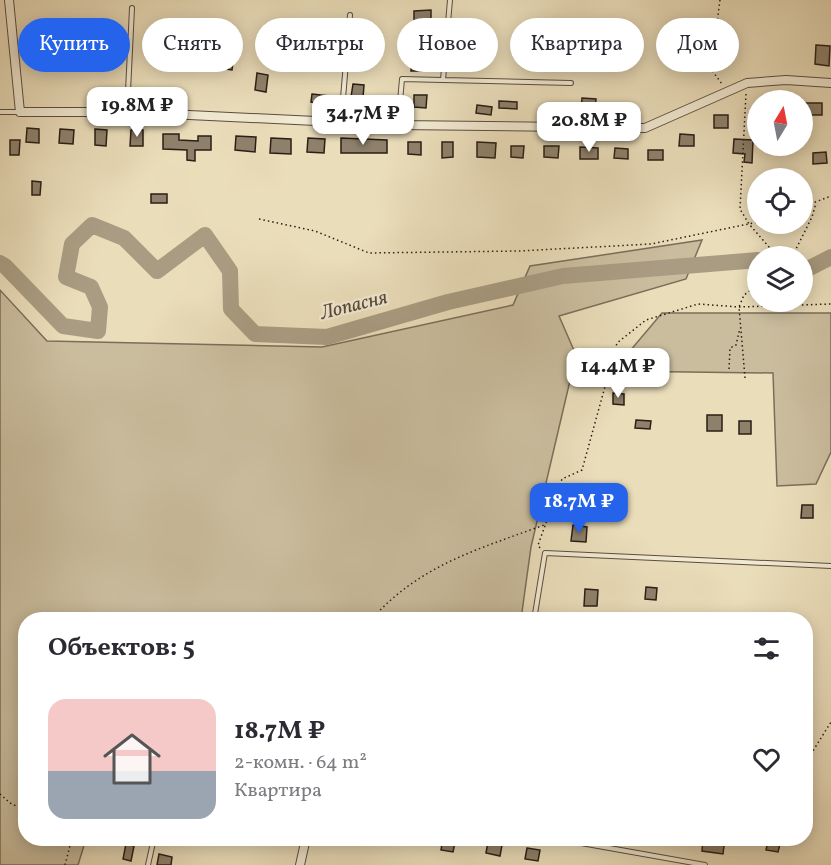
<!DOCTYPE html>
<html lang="ru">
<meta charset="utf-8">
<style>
:root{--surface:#fff;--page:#f2f2f3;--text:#2b2b33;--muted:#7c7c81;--accent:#2563eb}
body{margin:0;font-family:Vollkorn,serif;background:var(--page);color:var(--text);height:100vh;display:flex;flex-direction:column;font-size:22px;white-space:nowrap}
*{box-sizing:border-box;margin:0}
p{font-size:20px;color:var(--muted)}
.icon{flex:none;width:33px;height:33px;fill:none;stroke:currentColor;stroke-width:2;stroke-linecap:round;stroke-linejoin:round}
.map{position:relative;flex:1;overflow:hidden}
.sheet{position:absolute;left:18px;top:612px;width:795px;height:234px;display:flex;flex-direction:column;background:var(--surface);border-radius:24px;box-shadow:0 3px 15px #0003}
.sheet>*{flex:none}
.top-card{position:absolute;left:18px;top:18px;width:795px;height:54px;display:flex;gap:12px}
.needle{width:39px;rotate:10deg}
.tools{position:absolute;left:747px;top:90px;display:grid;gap:12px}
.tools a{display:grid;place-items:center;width:66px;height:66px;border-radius:50%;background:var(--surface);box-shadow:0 3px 15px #0003;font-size:30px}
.price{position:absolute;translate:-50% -51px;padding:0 14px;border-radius:12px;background:#fff;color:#222;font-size:20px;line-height:39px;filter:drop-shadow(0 2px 3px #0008)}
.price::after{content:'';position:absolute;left:50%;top:36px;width:18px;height:14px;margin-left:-9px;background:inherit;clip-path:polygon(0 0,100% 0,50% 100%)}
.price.active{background:var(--accent);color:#fff}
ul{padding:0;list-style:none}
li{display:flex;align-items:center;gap:18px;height:150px;padding:0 30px}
li span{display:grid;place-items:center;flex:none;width:168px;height:120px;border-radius:18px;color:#555}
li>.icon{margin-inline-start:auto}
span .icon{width:72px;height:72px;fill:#fffc;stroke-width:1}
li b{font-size:26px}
h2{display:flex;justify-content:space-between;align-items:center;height:72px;padding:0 30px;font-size:26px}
.tag{padding:0 21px;border-radius:27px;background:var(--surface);box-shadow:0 3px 15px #0003;font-size:21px;line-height:54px}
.tag.active{background:var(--accent);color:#fff}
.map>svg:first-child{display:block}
</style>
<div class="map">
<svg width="831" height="865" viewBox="0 0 831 865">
<rect width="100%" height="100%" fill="#eaddba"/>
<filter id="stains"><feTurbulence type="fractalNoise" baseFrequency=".00333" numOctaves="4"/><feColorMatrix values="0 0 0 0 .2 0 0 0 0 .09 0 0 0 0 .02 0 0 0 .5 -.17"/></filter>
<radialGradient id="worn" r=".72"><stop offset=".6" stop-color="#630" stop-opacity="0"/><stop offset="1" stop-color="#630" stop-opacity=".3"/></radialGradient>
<path fill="#cabd9e" stroke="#7a6e5a" stroke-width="1.5" d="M702 240 686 279 559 316 576 355 531 547 521 619 26 620V838L86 839 78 865H0V290L47 341 322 347 513 305 530 266Z
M662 313H831V452L816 484 777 486 773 373 613 371Z"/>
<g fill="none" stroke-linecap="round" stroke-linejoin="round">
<path stroke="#a99c82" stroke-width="16" d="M0 263 5 266 63 326 98 331 100 307 91 287 66 277 72 244 92 225 124 238 157 271 205 235 230 271 231 309 255 334 327 337 448 302 563 276 758 260
M802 272 831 257"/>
</g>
<path fill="#8e816b" stroke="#2b1e16" stroke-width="1.5" d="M431 10V33H436L435 46 428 45 427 71H411L412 55H417L419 23H414V11Z
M720 43 733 46 732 56 718 53Z
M816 45 830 46 829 66 815 64Z
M221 54 234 55 232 70 219 68Z
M257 73 268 75 266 92 255 90Z
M353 84 364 85 363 98 351 97Z
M312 94 329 96 328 104 311 102Z
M414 95H427L426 108 414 107Z
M582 98 596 99 595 113 581 112Z
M499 101 517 102V109L499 108Z
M804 103H822V115H804Z
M477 105 492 107 491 115 476 113Z
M714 115H728V128H714Z
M27 128 39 129V143L26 142Z
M60 129 74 130 73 144 59 143Z
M95 129 107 130 106 146 95 145Z
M131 130H143V146H130Z
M163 134H179V140L198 141V136H211V150H195V161L187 160V150L163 149Z
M680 134 694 135V146H679Z
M236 136 256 137 255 152 235 150Z
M271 138 291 139V154L270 153Z
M308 138 325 139 324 153 307 152Z
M341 138 387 140V153H341Z
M734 139 753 140 752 163 744 162 745 154 733 153Z
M10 140H20L19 155H10Z
M408 142H421V155L408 154Z
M442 142H453V157L442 158Z
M477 142 496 143 495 158 477 157Z
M511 146H524L523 158 511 157Z
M544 146H559L558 158 544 157Z
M580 147 598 148V159H580Z
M615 148 628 149V159L614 158Z
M648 150H663V160H648Z
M826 152 827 163 813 164V153Z
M32 181 41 182 40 195H32Z
M151 194H167V203H151Z
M613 393 624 394V405L613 404Z
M707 415H722V431H707Z
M636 420 651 421 650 429 635 428Z
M739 421H751V434H739Z
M802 505H813V518H801Z
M573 525 587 527 586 542 571 541Z
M646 587 657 588 656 600 645 599Z
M585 589 598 590 597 606H584Z
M443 838H456L453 852 441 850Z
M703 838H725L723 854 702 851Z
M769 838 781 840 778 852 766 850Z
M488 842 502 845 500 856 486 853Z
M126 844 134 846 131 861 123 859Z
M527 848 540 850 538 861 525 859Z
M159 854 172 857 171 865H157Z"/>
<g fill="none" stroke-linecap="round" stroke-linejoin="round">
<g stroke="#5b4e3f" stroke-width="6">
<path id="lane" d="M443 80 571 83
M0 112H20
M127 112 132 8
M341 122 350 15
M398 124 402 79 443 80 450 0
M534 620 545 553 831 566
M553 838 705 865
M148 865 154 838"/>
</g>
<g stroke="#5b4e3f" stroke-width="10">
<path id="street" d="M9 0 20 112H127L398 125 645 128 747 83 786 80 831 83
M300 865 306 838"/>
</g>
<path stroke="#2b1e16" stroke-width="1.5" stroke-dasharray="1.5 3" stroke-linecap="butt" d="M720 0 711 69 722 84
M746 94 740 209 749 224 776 255
M802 207 831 196
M259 219 315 231 369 253 519 251 651 244 758 222
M777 255 794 253 812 217 816 203
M729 369 730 348 736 345 740 328
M745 378 739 307 744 295 758 285
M540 548 538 545 562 479 582 470 617 343 646 320 698 304 739 307 831 304
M371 620C419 565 479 549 544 525
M806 762 831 722
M0 794 10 803 26 811
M65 865 72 838"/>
<use href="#lane" stroke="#f1e9d2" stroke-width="4"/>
<use href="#street" stroke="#f1e9d2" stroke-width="8"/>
</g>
<g text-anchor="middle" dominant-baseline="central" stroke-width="4.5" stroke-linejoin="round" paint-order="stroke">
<g font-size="20" font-style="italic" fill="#574a3c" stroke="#f1e9d2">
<text transform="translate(354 306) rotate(-14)">Лопасня</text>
</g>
</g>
<rect width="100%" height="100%" filter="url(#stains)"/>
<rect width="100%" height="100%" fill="url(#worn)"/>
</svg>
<div class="tools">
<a><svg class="needle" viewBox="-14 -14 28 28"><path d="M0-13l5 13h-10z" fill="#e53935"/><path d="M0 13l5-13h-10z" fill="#7c7c81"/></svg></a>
<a><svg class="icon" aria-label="locate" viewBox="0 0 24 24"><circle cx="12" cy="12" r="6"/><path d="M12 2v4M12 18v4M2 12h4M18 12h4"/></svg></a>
<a><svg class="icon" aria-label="layers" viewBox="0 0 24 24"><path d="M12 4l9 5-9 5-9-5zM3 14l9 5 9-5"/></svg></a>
</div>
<b class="price" style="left:137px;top:138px">19.8M ₽</b>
<b class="price" style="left:363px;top:146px">34.7M ₽</b>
<b class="price" style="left:589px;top:153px">20.8M ₽</b>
<b class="price" style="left:618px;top:399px">14.4M ₽</b>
<b class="price active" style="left:579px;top:534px">18.7M ₽</b>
<div class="top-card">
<a class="tag active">Купить</a>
<a class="tag">Снять</a>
<a class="tag">Фильтры</a>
<a class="tag">Новое</a>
<a class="tag">Квартира</a>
<a class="tag">Дом</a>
</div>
<section class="sheet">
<h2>Объектов: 5<svg class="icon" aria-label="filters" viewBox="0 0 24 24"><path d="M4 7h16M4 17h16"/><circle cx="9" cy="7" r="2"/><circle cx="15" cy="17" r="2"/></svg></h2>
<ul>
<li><span style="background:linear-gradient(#f6c9c9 60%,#9aa5b1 0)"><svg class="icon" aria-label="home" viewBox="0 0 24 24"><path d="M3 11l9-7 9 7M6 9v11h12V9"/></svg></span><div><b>18.7M ₽</b><p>2-комн. · 64 m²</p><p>Квартира</p></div><svg class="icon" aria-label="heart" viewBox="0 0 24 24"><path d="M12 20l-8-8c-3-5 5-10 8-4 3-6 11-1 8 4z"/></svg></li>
</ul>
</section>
</div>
